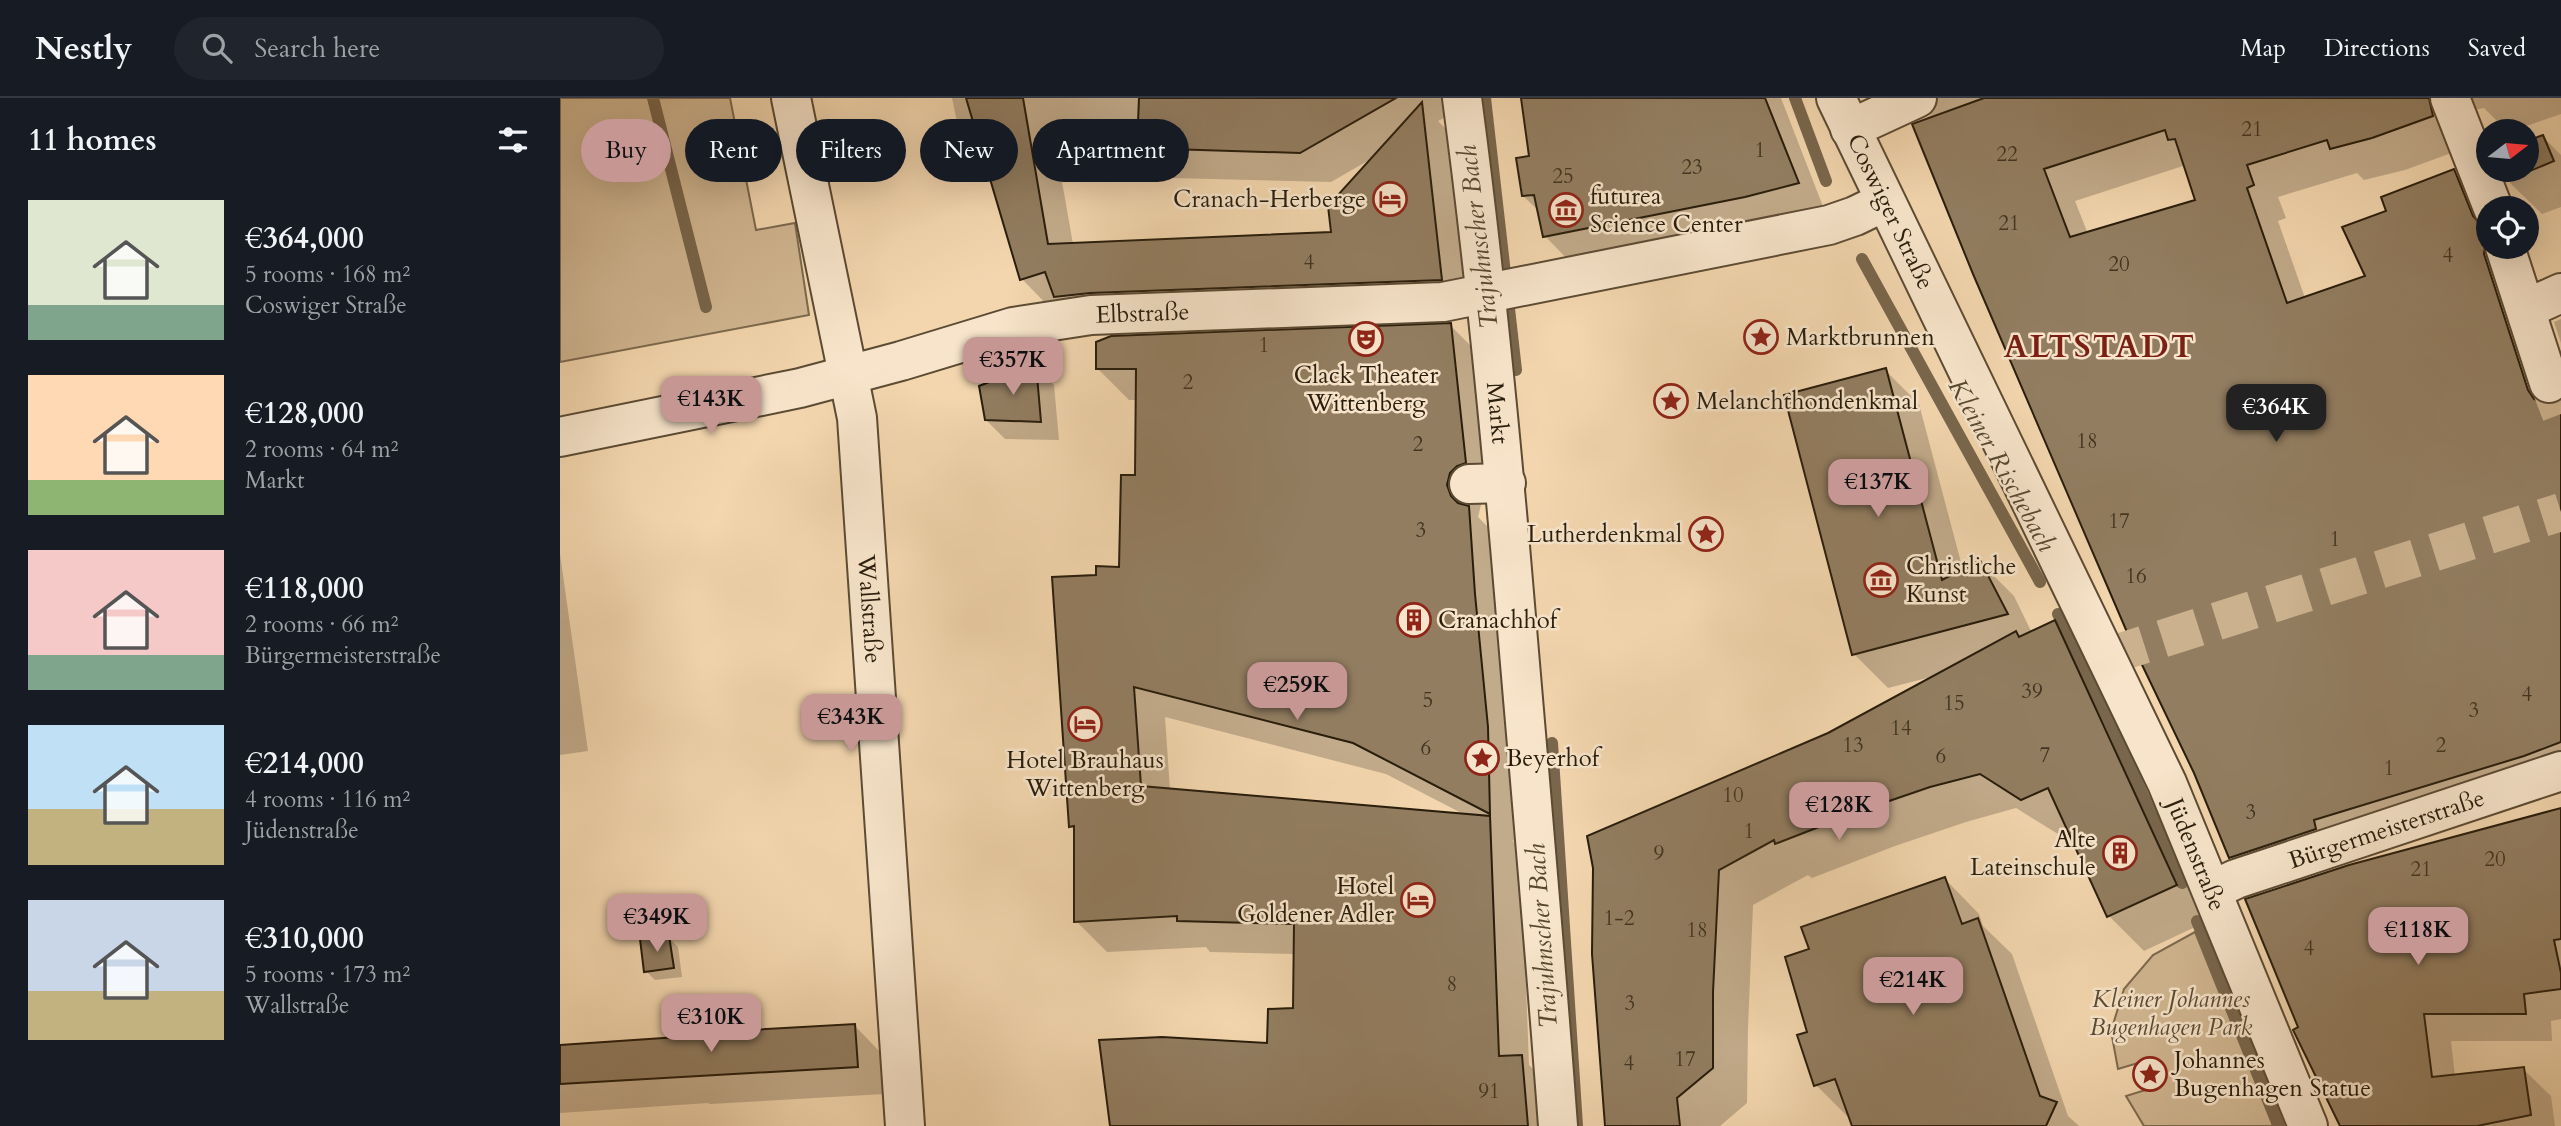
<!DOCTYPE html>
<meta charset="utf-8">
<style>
:root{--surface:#171b24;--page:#20242c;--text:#f1f3f6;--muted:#9ea1a6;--line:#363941;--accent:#c59692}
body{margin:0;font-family:Cardo,serif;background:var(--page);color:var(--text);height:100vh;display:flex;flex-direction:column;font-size:26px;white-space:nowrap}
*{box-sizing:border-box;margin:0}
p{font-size:23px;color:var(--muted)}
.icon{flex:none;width:38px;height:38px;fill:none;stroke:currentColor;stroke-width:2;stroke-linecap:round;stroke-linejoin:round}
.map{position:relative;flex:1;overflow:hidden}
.details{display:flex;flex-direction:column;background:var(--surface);width:560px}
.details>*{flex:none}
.guide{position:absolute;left:21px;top:21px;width:665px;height:63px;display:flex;gap:14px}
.needle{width:46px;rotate:74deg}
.fabs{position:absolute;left:1916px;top:21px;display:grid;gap:14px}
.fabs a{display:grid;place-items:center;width:63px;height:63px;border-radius:50%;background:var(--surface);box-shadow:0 7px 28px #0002;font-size:35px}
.price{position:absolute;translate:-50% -60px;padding:0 16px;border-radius:14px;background:var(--accent);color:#111;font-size:23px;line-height:46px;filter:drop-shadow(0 2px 4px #0008)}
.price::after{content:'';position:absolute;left:50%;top:42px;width:21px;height:16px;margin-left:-10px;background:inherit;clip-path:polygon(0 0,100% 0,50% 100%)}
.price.selected{background:#222;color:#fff}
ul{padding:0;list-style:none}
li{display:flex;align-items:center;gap:21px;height:175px;padding:0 28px}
li span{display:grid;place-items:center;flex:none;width:196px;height:140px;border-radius:0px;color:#555}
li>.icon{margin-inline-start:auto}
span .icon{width:84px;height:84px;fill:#fffc;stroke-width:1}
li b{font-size:30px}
h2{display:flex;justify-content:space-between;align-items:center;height:84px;padding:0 28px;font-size:30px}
.tag{padding:0 24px;border-radius:32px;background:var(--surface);box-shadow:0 7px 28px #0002;font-size:24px;line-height:63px}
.tag.selected{background:var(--accent);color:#111}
header{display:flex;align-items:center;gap:42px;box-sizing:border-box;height:98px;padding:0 35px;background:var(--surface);border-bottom:2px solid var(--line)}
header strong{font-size:33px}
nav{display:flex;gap:38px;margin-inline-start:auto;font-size:24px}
.search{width:490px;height:63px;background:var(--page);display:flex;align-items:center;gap:18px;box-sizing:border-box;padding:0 24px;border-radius:38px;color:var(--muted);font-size:26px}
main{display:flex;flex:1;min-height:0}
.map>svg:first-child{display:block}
</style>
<header>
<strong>Nestly</strong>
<div class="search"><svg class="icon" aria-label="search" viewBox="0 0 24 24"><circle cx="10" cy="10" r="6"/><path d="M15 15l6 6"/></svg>Search here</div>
<nav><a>Map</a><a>Directions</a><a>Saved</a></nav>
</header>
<main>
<section class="details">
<h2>11 homes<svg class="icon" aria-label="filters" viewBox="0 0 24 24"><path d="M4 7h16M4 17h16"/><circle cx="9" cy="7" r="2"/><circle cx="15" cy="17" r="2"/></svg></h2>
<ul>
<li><span style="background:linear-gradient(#dfe7d0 75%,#7fa58c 0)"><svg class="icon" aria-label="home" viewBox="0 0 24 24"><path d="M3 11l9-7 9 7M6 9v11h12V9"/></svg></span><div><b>€364,000</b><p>5 rooms · 168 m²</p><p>Coswiger Straße</p></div></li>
<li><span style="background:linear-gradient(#ffd9b3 75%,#8fb573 0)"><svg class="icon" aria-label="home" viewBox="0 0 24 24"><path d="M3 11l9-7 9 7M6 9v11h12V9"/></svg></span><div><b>€128,000</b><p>2 rooms · 64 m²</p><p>Markt</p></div></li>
<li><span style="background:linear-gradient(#f6c9c9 75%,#7fa58c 0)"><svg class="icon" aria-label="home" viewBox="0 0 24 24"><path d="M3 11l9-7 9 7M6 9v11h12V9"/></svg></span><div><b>€118,000</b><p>2 rooms · 66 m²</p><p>Bürgermeisterstraße</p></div></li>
<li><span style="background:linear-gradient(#bfe0f5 60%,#c2b280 0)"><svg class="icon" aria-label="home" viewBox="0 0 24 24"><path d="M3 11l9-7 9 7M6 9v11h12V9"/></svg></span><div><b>€214,000</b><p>4 rooms · 116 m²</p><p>Jüdenstraße</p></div></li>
<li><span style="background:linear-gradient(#c9d6e8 65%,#c2b280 0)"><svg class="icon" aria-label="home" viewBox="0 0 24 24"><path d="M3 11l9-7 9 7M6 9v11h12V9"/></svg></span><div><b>€310,000</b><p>5 rooms · 173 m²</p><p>Wallstraße</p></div></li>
</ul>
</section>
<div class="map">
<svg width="2001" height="1028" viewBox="0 0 2001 1028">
<rect width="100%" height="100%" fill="#f3d6ae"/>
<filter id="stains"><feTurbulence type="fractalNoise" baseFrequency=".00286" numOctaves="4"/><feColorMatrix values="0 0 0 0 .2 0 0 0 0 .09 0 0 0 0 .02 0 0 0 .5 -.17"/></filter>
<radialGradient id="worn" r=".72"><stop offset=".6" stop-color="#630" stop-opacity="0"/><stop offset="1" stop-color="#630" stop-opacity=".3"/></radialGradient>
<path fill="#d1b792" stroke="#7d6a4f" stroke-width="2" d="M0 0H170L196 132 235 125 249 217 0 264Z
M1635 834 1713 1028H1584L1566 998 1595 989 1588 962 1558 971 1551 933 1564 891 1593 857Z"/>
<path fill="#0003" fill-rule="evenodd" d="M392 0H889L891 16 878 23 892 37 911 212H492L462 181 423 50 397 24ZM495 44 579 50 610 80 771 84 811 61 773 136 513 146Z
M962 0H1221L1264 111 1011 165 985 138 980 114 963 98 971 59Z
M1322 0H2001V16L1952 33H1947L1924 10 1914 12 1905 50 1845 72 1804 82 1797 75 1718 99 1726 120 1718 123 1745 200 1807 179 1829 114 1894 73 1926 106 1928 111V149L1956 189 1994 308 2001 304V688L1703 792 1670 759 1355 27 1371 17 1367 14ZM1626 67 1638 104 1528 136 1515 103Z
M1983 39 2001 57V109L1982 116 1947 82 1943 72H1967V45Z
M2001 221V245L1994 224Z
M890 227 922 259 929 399 921 407 918 419 940 441 961 746 952 742 961 752 969 967 993 991 996 1028H552L708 947 735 912V856L650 854 646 849 547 854 516 823V733L510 728 538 479 560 471 577 378V302H569L538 271ZM605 619 826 676 907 718 610 692Z
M476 268 494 287 499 342 445 341 426 322Z
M1325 272 1359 306 1403 472 1420 464 1454 498 1472 535 1495 524 1530 559 1650 822 1584 853 1549 818 1509 731 1498 736 1456 710 1406 724 1335 748 1252 780 1248 777 1193 807 1188 930 1187 1005 1160 1028H1047L1037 922 1269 636 1375 578 1328 590 1294 556Z
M0 456 28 653 0 657Z
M2001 712V921L1991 923 1992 943H1891L1895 978 1963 971 1991 998 1995 1028H1782Z
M1385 781 1419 816 1423 828 1452 856 1508 1018 1519 1028H1294L1290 1021 1256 987 1249 935 1251 852Z
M109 840 118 849 122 879 95 882 86 873Z
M295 928 322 956 325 996 150 1006 148 1005 0 1015V949Z"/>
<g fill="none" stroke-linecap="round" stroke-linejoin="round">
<path stroke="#79664c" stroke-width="12" d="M93 0 146 209
M925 0 956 272
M1235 0 1266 83
M1302 161 1480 484
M1498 516 1552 629 1622 785
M992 645 1017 1028
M1637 823 1719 1028"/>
</g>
<path fill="#927d60" stroke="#291d0c" stroke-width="2" fill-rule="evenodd" d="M406 0H463L488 146 771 134 768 108 862 4 882 182 530 195 494 199 485 174 460 182Z
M579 0H836L740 55 577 50Z
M961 0H1205L1239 85 1185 99 983 139 974 97 962 98 956 60 969 58Z
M1424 0H1869L1873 18 1812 40 1770 51 1767 42 1687 67 1694 87 1687 90 1727 205 1805 178 1782 129 1826 113 1821 99 1894 71 1913 118 1922 128 1926 140 1924 156 1968 292 1974 301 1984 306H1995L2001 303V644L1964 658 1754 722 1756 731 1669 760 1634 675 1573 548 1413 176 1352 26ZM1605 32 1608 42 1615 41 1635 102 1510 139 1484 71Z
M1983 37 1994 63 1946 83 1942 72H1967V43Z
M891 225 906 365 897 368 890 375 887 387 891 398 898 405 909 408 915 496 928 629 930 716 793 645 574 589 581 688 930 718 939 958 962 957 968 1028H550L539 942 602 939 707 945 708 911 733 910 734 826 617 823V818L514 824V728L509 729 492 479 536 477V468L559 469 561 377H575L576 271H536V244L551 238Z
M476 266 481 324 425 322 419 288Z
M1326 270 1382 482 1420 462 1448 516 1292 557 1224 297Z
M1495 522 1617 787 1547 819 1488 690 1461 702 1420 676 1370 689 1300 713 1215 746 1214 742 1159 772 1153 894V970L1117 1000 1120 1028H1045L1032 856 1033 770 1027 738 1268 635 1456 533 1459 539Z
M2001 710V841L1994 842 2001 875V891L1964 896 1966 916H1864L1872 979 1964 969 1971 1017 1917 1028H1780L1733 932 1738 929 1685 801 1789 767Z
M1385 779 1402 826 1418 820 1480 998 1497 1004 1486 1028H1292L1275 981 1254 988 1237 937 1247 934 1225 859 1249 851 1241 829Z
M109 838 114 870 84 874 80 841Z
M295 926 298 969 0 986V947L118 939V936Z"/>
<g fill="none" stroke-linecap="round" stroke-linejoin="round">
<path stroke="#cbb18e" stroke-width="38" stroke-dasharray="38 19" stroke-linecap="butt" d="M1989 285 2001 316
M1548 558 2001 414"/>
<g stroke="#5c4b34" stroke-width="42">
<g id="street">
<path id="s1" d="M231 0 297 320 345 1028"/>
<path id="s2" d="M902 0C924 165 940 329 954 495 969 673 985 850 998 1028"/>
<path id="s3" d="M1276 0 1607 685 1748 1028"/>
<path d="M1890 0 1933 110"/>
<path d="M1290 31 1357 0"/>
<path d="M1945 149 1989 285"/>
<path d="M1966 211 2001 195"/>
<path id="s4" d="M0 339 240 290 341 263 453 229 531 217 883 204 1269 127 1295 118 1324 104"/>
<path d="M909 386 946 385"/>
<path id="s5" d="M1653 792 1676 781 2001 673"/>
</g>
</g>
<use href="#street" stroke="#f7e4ca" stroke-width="38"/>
</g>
<defs>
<g id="hotel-ring" transform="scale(1.75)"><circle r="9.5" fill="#f7e4ca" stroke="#8f2418" stroke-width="1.5"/><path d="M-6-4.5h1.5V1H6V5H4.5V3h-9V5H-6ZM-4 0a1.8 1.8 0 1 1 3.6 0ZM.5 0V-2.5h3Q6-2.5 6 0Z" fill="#8f2418"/></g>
<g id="museum-ring" transform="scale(1.75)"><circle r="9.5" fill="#f7e4ca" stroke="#8f2418" stroke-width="1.5"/><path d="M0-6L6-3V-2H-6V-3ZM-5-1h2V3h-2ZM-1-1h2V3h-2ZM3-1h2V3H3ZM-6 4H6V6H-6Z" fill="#8f2418"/></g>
<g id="sight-ring" transform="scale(1.75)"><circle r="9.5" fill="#f7e4ca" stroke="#8f2418" stroke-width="1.5"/><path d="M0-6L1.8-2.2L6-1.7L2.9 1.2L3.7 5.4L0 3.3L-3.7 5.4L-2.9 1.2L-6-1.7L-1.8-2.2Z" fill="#8f2418"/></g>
<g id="theatre-ring" transform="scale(1.75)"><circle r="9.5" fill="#f7e4ca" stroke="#8f2418" stroke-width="1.5"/><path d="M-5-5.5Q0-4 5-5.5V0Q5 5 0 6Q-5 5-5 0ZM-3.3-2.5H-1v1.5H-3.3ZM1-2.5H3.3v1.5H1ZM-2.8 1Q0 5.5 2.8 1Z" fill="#8f2418"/></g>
<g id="building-ring" transform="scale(1.75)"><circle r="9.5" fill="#f7e4ca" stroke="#8f2418" stroke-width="1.5"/><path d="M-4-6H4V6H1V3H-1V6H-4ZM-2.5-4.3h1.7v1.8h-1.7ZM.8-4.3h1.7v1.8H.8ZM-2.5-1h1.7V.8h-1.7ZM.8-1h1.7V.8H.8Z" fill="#8f2418"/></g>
</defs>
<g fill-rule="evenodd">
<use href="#hotel-ring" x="830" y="101"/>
<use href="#museum-ring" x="1006" y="112"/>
<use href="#sight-ring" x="1201" y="239"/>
<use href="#theatre-ring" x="806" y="241"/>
<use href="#sight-ring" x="1111" y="303"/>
<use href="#sight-ring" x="1146" y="436"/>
<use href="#museum-ring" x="1321" y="482"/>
<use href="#building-ring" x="854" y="522"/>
<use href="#hotel-ring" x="525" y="626"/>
<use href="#sight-ring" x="922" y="660"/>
<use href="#building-ring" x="1560" y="755"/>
<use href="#hotel-ring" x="858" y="802"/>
<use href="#sight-ring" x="1590" y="976"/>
</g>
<g text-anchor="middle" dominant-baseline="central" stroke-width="5" stroke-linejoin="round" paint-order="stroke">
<g font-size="21" fill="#433521">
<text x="1692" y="31">21</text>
<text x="1200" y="52">1</text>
<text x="1447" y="56">22</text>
<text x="1132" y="69">23</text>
<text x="1003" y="78">25</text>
<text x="1449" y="125">21</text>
<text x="1888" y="157">4</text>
<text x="749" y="164">4</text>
<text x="1559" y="166">20</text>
<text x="704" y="247">1</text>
<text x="628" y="284">2</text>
<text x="1527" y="343">18</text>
<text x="858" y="346">2</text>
<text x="1559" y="423">17</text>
<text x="861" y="432">3</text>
<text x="1775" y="441">1</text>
<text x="1576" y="478">16</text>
<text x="1472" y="593">39</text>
<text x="1967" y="596">4</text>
<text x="868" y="602">5</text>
<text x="1394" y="605">15</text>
<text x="1914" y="612">3</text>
<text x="1341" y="630">14</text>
<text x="1293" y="647">13</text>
<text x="1881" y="647">2</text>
<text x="866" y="650">6</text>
<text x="1485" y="657">7</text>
<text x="1381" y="658">6</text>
<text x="1829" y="670">1</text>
<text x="1173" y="697">10</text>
<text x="1691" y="714">3</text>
<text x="1189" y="733">1</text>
<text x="1099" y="755">9</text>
<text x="1935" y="761">20</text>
<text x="1861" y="771">21</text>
<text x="1059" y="820">1-2</text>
<text x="1137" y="832">18</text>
<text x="1749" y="850">4</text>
<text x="892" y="886">8</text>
<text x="1070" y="905">3</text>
<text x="1125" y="961">17</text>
<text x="1069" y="965">4</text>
<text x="929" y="993">91</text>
</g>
<g font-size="24" fill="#291d0c" stroke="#f7e4ca" text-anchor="start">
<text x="1030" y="98">futurea<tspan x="1030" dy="28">Science Center</tspan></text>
<text x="806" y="101" text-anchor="end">Cranach-Herberge</text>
<text x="1226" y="239">Marktbrunnen</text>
<text x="806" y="277" text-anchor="middle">Clack Theater<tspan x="806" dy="28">Wittenberg</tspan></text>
<text x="1136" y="303">Melanchthondenkmal</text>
<text x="1122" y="436" text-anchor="end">Lutherdenkmal</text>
<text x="1346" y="468">Christliche<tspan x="1346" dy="28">Kunst</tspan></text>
<text x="878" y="522">Cranachhof</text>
<text x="946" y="660">Beyerhof</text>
<text x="525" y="662" text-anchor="middle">Hotel Brauhaus<tspan x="525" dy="28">Wittenberg</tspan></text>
<text x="1536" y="741" text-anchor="end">Alte<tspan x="1536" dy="28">Lateinschule</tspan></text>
<text x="834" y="788" text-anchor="end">Hotel<tspan x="834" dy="28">Goldener Adler</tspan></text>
<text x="1614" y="962">Johannes<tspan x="1614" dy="28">Bugenhagen Statue</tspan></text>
</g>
<g font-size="24" fill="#291d0c" stroke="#f7e4ca">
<text stroke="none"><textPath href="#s3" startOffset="126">Coswiger Straße</textPath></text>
<text stroke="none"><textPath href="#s4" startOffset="597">Elbstraße</textPath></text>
<text stroke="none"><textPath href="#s2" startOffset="317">Markt</textPath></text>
<text stroke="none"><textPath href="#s1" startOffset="518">Wallstraße</textPath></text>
<text stroke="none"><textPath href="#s5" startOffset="184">Bürgermeisterstraße</textPath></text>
<text stroke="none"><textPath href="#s3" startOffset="838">Jüdenstraße</textPath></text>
</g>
<g font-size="24" font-style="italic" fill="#5b4b34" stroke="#f7e4ca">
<text x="1611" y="901">Kleiner Johannes<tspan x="1611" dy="28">Bugenhagen Park</tspan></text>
</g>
<g font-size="26" font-style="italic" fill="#584831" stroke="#f7e4ca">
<text transform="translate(918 139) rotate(-97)">Trajuhnscher Bach</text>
<text transform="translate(1442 367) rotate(61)">Kleiner Rischebach</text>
<text transform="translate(982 838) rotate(-94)">Trajuhnscher Bach</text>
</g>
<g font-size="32" font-weight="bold" letter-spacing="2" fill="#7a1f14" stroke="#f7e4ca">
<text x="1540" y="249">ALTSTADT</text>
</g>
</g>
<rect width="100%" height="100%" filter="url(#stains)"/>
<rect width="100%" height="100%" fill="url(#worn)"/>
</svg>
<div class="fabs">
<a><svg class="needle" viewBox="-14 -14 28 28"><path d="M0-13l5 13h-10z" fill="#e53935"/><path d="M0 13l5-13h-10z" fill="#9ea1a6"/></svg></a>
<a><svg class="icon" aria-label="locate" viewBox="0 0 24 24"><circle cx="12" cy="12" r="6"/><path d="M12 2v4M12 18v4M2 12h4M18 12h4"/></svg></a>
</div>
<b class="price" style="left:453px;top:299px">€357K</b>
<b class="price" style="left:151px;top:338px">€143K</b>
<b class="price selected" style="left:1716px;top:346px">€364K</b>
<b class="price" style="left:1318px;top:421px">€137K</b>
<b class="price" style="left:737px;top:624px">€259K</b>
<b class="price" style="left:291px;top:656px">€343K</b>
<b class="price" style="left:1279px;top:744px">€128K</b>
<b class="price" style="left:97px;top:856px">€349K</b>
<b class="price" style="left:1858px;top:869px">€118K</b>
<b class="price" style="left:1353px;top:919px">€214K</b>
<b class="price" style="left:151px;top:956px">€310K</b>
<div class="guide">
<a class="tag selected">Buy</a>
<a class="tag">Rent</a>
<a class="tag">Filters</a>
<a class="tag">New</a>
<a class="tag">Apartment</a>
</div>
</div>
</main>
